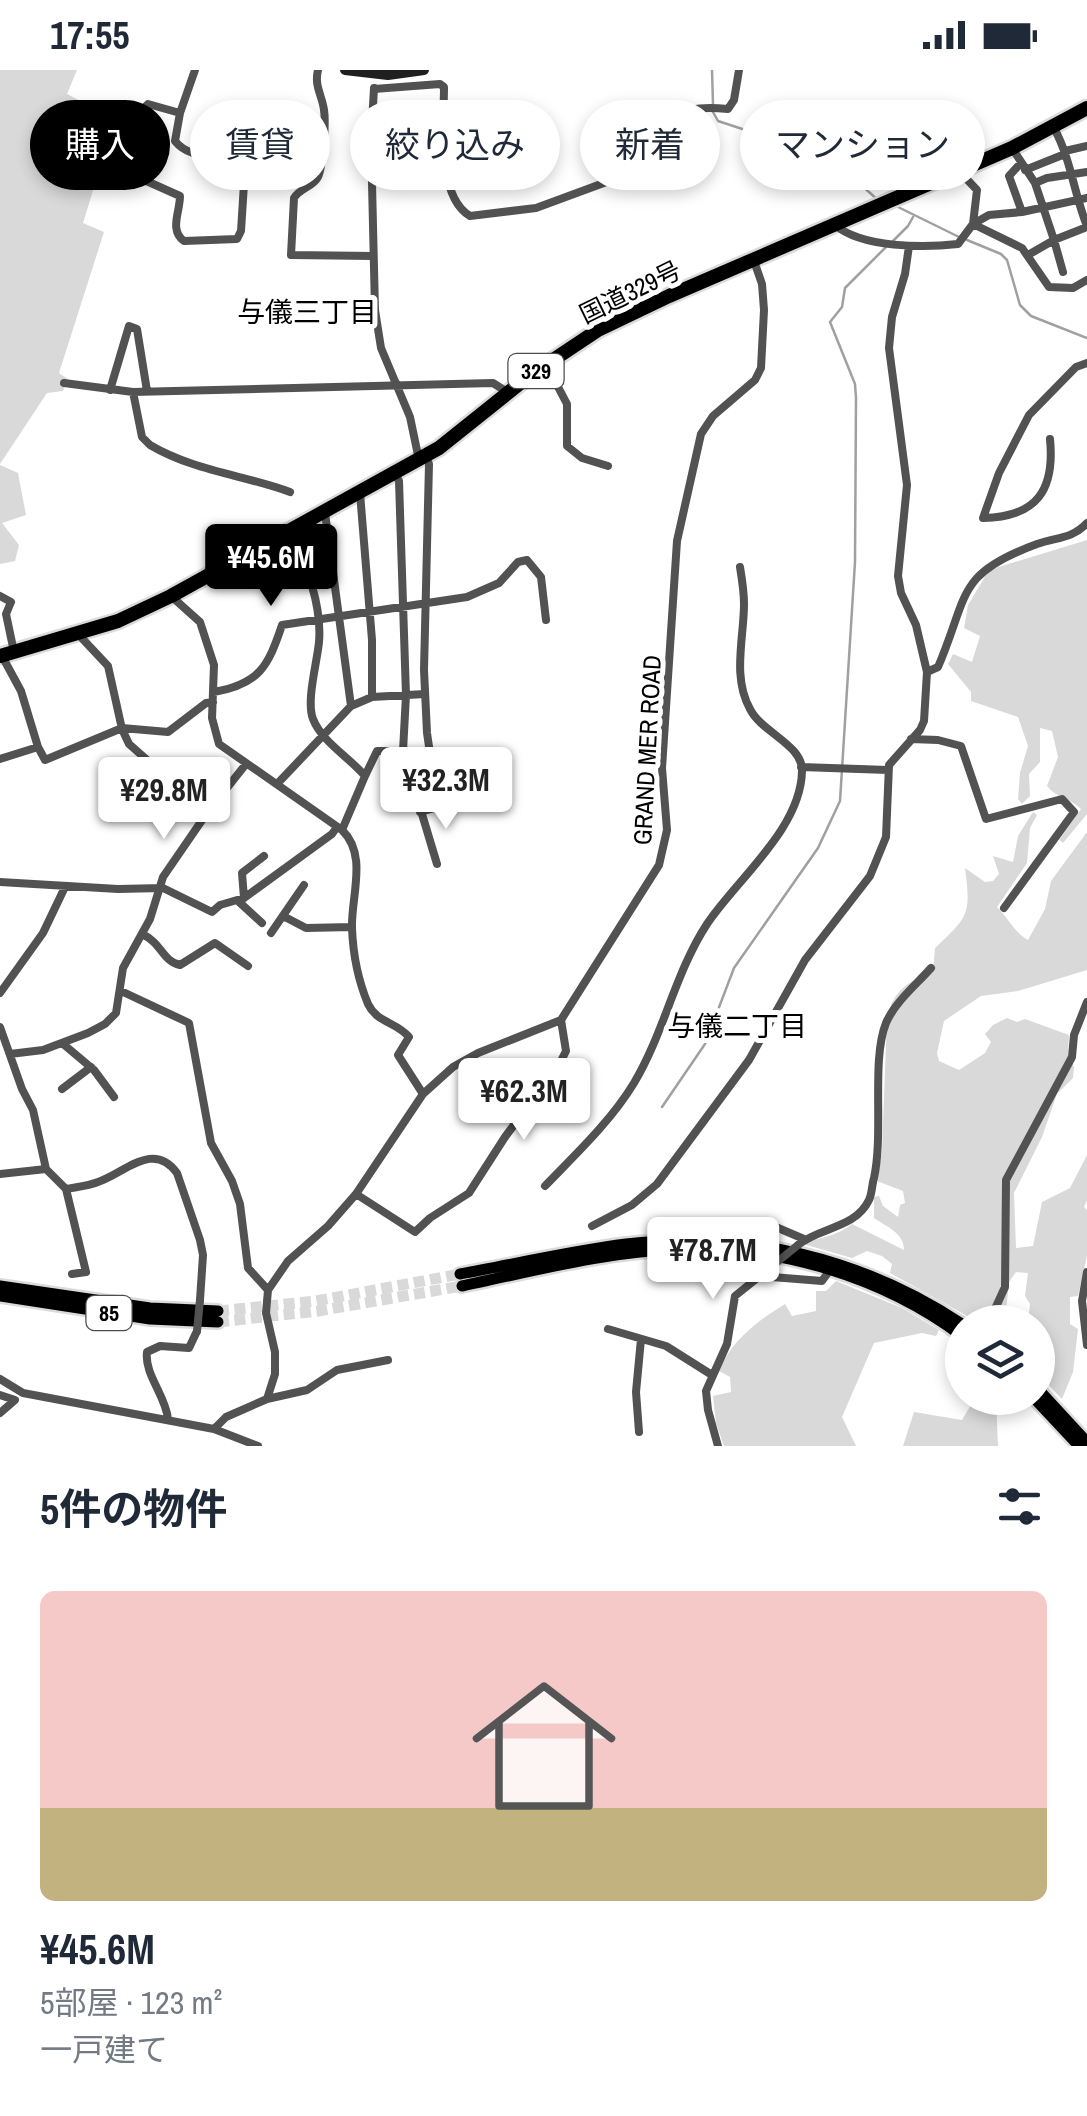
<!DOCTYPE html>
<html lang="ja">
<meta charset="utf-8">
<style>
:root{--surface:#fff;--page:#f2f2f3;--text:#1f2937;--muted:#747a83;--line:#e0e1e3;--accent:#000}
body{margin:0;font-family:"Archivo Narrow","Noto Sans JP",sans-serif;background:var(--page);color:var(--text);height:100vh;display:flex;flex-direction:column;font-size:38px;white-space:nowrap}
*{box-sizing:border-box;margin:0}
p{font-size:32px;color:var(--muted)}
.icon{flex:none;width:55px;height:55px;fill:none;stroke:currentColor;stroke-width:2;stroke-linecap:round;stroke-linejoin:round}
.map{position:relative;height:1376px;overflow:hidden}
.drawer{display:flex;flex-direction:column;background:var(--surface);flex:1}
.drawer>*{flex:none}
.banner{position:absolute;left:30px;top:30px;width:1028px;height:90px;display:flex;gap:20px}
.controls{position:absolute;left:945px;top:1235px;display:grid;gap:20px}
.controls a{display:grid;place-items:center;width:110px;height:110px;border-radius:50%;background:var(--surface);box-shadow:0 5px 15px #0003;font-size:50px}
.price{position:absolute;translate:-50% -85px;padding:0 22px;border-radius:10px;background:#fff;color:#222;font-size:32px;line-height:65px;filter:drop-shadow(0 2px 5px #0008)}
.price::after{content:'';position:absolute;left:50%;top:60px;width:30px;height:22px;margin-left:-15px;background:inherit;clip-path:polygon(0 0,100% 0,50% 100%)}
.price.selected{background:var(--accent);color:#fff}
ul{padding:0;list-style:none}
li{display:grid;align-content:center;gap:20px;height:530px;padding:0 40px}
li+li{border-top:2px solid var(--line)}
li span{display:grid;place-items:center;height:310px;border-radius:15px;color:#555}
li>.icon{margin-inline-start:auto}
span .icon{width:180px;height:180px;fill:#fffc;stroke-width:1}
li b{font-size:42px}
h2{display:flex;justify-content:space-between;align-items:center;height:120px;padding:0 40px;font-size:42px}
.tag{padding:0 35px;border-radius:45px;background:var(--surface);box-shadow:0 5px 15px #0003;font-size:35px;line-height:90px}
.tag.selected{background:var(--accent);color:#fff}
.status{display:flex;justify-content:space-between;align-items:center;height:70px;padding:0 50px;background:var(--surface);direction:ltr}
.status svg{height:28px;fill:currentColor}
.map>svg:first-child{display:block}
</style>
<div class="status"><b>17:55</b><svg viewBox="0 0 49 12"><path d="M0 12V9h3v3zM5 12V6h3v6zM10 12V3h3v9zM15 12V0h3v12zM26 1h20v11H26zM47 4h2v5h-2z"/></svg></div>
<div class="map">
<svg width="1087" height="1376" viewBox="0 0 1087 1376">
<rect width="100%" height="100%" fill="#fff"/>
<path fill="#d9d9d9" d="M0 0H77L67 24 115 49 83 153 104 162 59 303 68 309 63 321 47 323 0 394Z
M0 395 18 403 26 445 2 453 19 475 15 491 0 494Z
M1087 470V744L1063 773 1059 770 1081 739C1070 728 1056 728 1047 716L1058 687 1052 661 1040 658V692L1029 704 1030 726 1022 734 1018 729 1020 703 1028 676 1018 647 971 631V622L948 594 953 584 972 592 980 566 964 558 968 535 989 500Z
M1033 742 1037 745 1030 758 1027 793 997 837C1009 849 1013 861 1028 870L1045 839 1051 811 1087 762V900L1018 921 981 926 944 951 937 983 939 991 959 1000 985 983 991 972 985 964 993 955 1007 948 1017 952 1025 949 1069 965 1068 984 1074 997 1073 1008 1057 1024 1042 1067 1014 1123 1016 1178 1033 1176 1042 1132 1070 1118 1087 1085V1130L1084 1137 1087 1140V1186L1078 1226 1070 1227V1254L1078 1259 1073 1302 1062 1329 1038 1304V1252H1028L1030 1234 1025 1226 1028 1203 1016 1202 1009 1212 1005 1252H978L890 1203 892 1194 882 1186 867 1181 852 1188 803 1174C821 1167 837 1166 852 1154L904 1180C904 1163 887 1157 874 1148V1127L879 1126 883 1136 898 1147 900 1135 905 1133 903 1121 877 1111 882 1082 887 946C895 919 908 912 933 901L935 878C969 846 971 844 965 798L985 812 993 811 999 804 993 786 1013 792 1018 766Z
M836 1211 902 1238 939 1260 936 1266 922 1263 874 1273 842 1347 856 1376H724L716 1353 713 1326 731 1322 730 1307 719 1301C731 1271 757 1251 785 1234L792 1246 816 1241V1221H826Z
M975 1328H996L998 1376H903L914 1342 962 1350Z"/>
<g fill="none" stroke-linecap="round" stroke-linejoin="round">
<path stroke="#a0a0a0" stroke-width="2.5" d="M712 0 713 34
M713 42 718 51 797 77 850 105 879 131
M896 136 959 167
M967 170 1001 184 1007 190 1020 235 1031 246 1087 268
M892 172 908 156 913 147
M662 1037 705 974 734 898 818 778 840 731 855 492 856 328 855 314 830 252 842 237 845 218 886 177"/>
<path stroke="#d9d9d9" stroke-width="11" stroke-dasharray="11 5.5" stroke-linecap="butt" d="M218 1241 316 1231 460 1204
M218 1252 318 1241 462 1216"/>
<g stroke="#dbdbdb" stroke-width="16">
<path id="primary" d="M460 1204C515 1194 571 1181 626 1174 746 1160 862 1188 962 1254
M0 1216 150 1238 218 1241
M462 1216C534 1201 608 1181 682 1179 780 1176 883 1207 962 1266
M0 1226 150 1249 218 1252
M1038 1319 1087 1372
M1034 1328 1079 1376"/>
</g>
<g stroke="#dbdbdb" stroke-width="19">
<path id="highway" d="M0 586 118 551 171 526 439 378 529 306 598 260 669 226 1012 78 1087 38"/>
</g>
<path stroke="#525252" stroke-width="8" d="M318 0C314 16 322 25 324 40 326 52 323 96 318 107 313 117 300 118 294 128L291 185 373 186
M374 18 371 71 375 240 381 278 410 347 419 390
M374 19 440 14 444 17C444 51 436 126 470 146L536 138 639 100C673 61 656 32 728 39L734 30 739 0
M180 43 148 34 111 71 110 91 115 97 180 126C180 142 169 160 184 171L237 169 241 161 245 98C227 77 194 95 175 71L180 43 195 0
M1054 58C1071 89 1074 124 1087 156
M1012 78 1035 113 1054 170 1087 157
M1065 81 1087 76
M1020 94 1009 106 1022 142
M1025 100 1065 84
M959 101 977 120 973 154
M1035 113 1047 108 1087 102
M973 154 1022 178 1049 217 1073 218 1087 210
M835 155C862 178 924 178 958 174L973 154 989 145 1022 142 1087 128
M1028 185 1054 170 1063 202
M546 294 567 334V376L582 388 608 396
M64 313 133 322 493 313 509 323
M110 320 129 256 137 259 147 321
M133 322 142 367 150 375C194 401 244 405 290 422
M1050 369C1055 420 1037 447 983 448L999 403 1029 345 1076 297 1087 293
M395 404 399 411 406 625 403 681 437 794
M360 423 372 570V627
M325 443 351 636
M288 462C307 492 322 537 319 572 317 593 306 631 313 649 322 672 349 687 365 706L342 760
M0 526 11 532 6 544 14 582
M171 526 200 552 214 595 212 648 219 674 342 760C368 785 351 826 352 858 353 884 358 910 368 934 377 953 397 952 409 967L398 985 423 1024
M78 564 108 596 122 659 129 674 207 743
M2 586 21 621 38 677 45 690 122 658 168 662 206 633 213 632
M927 602 938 597C969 525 955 504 1037 474 1057 467 1072 469 1087 453
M214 622C259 614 268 597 282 555L467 527 499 513 518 492 527 490 541 507 546 550
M911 669 938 670 961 676 986 749 1062 729 1074 742 1004 838
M0 689 38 677
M801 697 888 700
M365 706 377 681H403
M278 713 351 636 372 627 425 624
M420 742 438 737 427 663 424 600 429 394 426 387
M0 812 118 819 163 818 212 842 220 835 244 828 332 764 337 757
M244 828 242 803 264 786
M238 831 262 853
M283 846 306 858 352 857
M271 863 304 815
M142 864C162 873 162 891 180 895L215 873 248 896
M121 921 189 953 211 1073 232 1111 240 1134 248 1198 268 1220
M0 923 43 863 65 817
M0 957 22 1019 33 1040 46 1099 66 1119 86 1202 72 1204
M62 973 94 1000 114 1027
M10 984 43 980 88 963 105 954 116 943 123 898 150 849 163 807 207 743 246 694
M62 1019 91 997
M0 1104 46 1099
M545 1116C576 1084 611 1051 634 1013 664 963 675 903 707 854 736 810 801 759 802 701 803 675 761 662 750 639 732 607 744 568 744 534 744 522 742 509 740 497
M66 1119C76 1117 88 1116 98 1112 125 1103 153 1070 177 1103L200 1170 203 1185 200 1230
M356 1124 415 1162 430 1148 469 1123 505 1067 560 993 566 981 561 950
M592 1156 632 1135 657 1114 749 990 805 890 870 806 886 767 889 695 920 660 924 651 927 602 916 555 901 523 898 506 907 415 889 278 892 247 905 204 909 176
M749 1174 755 1156 764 1152 804 1169
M798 1175C819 1157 855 1159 869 1130 872 1124 872 1114 874 1108 884 1062 871 990 886 953 895 932 916 915 931 898
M1087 1202 1082 1231 1087 1275
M766 1203 772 1207 822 1211 830 1200
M989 1252 1005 1217 1006 1110 1072 987 1074 965 1087 932
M608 1259 666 1276 712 1305
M0 1309 23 1323 214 1359 258 1376
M0 1325 15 1330 0 1343
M267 1329 307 1320 337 1300 388 1290
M168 1349C166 1326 144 1304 147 1282L160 1276 189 1278 197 1261
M214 1359 226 1347 267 1329 275 1304V1282L266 1243 268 1220 288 1191 328 1156 356 1124 423 1024 453 997 478 983 561 950 659 795 667 760 662 698 677 471 701 364 713 346 755 310 761 298 764 240 762 214 754 191
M639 1362 636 1322 641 1269
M718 1376 708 1340 706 1321 727 1274 735 1226 771 1197"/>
<path stroke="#1f1f1f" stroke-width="10" d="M345 0 388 5 424 0"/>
<use href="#primary" stroke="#000" stroke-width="11"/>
<use href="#highway" stroke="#000" stroke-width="14"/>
<path stroke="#525252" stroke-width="8" d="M771 1197 798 1175
M197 1261 200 1230"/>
</g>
<g text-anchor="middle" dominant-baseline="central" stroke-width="10" stroke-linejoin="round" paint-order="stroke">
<g fill="#fff" stroke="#4c4c4c" stroke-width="2.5">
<rect x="508.5" y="284" width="55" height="34" rx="8"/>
<rect x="86.5" y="1226" width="45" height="34" rx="8"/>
</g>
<g font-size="22" font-weight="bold" fill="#000">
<text x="536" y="301">329</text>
<text x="109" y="1243">85</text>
</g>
<g font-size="25" fill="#000" stroke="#fff">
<text transform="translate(630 222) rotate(-26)">国道329号</text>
<text transform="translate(647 680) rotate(-87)">GRAND MER ROAD</text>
</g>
<g font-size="28" fill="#000" stroke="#fff">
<text x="307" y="242">与儀三丁目</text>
<text x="737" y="956">与儀二丁目</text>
</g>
</g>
</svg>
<div class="controls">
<a><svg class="icon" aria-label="layers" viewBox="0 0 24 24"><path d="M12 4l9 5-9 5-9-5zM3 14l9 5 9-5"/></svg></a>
</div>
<b class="price selected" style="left:271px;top:539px">¥45.6M</b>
<b class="price" style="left:446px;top:762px">¥32.3M</b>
<b class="price" style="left:164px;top:772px">¥29.8M</b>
<b class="price" style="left:524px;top:1073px">¥62.3M</b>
<b class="price" style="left:713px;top:1232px">¥78.7M</b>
<div class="banner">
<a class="tag selected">購入</a>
<a class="tag">賃貸</a>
<a class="tag">絞り込み</a>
<a class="tag">新着</a>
<a class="tag">マンション</a>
</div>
</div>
<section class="drawer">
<h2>5件の物件<svg class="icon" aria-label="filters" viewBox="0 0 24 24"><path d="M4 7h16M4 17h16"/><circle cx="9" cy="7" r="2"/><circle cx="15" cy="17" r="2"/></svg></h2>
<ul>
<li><span style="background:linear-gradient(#f6c9c9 70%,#c2b280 0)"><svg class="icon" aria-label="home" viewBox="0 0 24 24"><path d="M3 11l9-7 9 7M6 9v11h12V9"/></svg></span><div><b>¥45.6M</b><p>5部屋 · 123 m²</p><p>一戸建て</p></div></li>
</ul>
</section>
